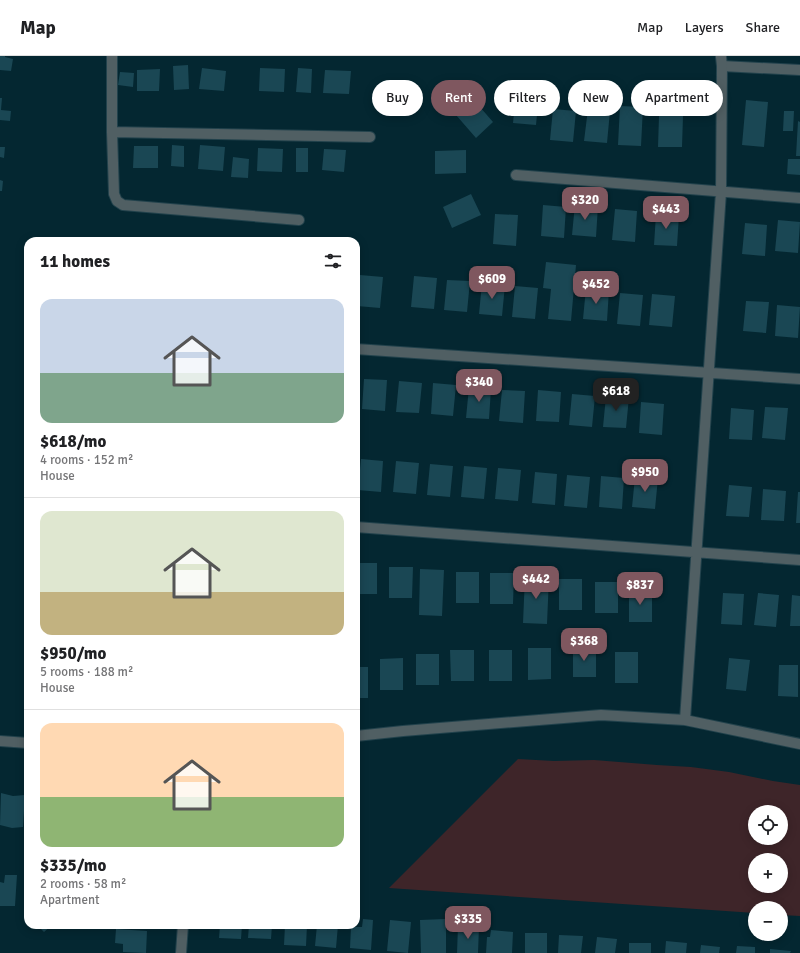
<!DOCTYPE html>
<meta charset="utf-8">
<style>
:root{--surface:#fff;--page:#f2f2f2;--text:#202124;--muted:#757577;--line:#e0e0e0;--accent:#7f575f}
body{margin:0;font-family:Signika,sans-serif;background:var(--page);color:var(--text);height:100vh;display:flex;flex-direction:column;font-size:15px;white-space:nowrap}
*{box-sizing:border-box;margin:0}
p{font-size:13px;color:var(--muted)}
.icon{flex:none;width:22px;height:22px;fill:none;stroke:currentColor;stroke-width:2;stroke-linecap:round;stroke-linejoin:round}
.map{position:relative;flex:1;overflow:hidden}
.side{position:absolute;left:24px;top:181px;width:336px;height:692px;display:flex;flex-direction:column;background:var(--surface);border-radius:12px;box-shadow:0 2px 10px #0003}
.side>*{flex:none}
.guide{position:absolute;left:372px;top:24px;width:368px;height:36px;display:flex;gap:8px}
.fabs{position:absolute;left:748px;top:749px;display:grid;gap:8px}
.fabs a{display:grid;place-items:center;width:40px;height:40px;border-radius:50%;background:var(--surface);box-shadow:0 2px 10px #0003;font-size:20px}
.price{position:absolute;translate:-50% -34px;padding:0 9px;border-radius:8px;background:var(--accent);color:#fff;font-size:13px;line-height:26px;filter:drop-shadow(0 1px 2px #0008)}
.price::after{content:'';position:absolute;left:50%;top:24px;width:12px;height:9px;margin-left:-6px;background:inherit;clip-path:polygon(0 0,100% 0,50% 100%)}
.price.on{background:#222;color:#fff}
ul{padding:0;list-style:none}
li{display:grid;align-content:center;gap:8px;height:212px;padding:0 16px}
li+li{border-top:1px solid var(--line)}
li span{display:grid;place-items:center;height:124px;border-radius:12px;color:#555}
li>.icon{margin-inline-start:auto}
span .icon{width:72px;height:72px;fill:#fffc;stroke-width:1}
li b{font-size:17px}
h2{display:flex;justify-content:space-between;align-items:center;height:48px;padding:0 16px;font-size:17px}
.pill{padding:0 14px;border-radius:18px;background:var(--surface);box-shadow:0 2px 10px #0003;font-size:14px;line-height:36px}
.pill.on{background:var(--accent);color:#fff}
header{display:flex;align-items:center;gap:24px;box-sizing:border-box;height:56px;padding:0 20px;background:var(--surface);border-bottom:1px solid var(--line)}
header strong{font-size:19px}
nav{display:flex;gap:22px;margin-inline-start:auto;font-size:14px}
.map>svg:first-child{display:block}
</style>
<header>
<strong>Map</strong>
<nav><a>Map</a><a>Layers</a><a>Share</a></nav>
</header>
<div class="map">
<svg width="800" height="897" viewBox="0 0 800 897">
<rect width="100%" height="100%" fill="#042731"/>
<path fill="#3e2529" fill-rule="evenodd" d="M518 703 554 705 594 704 657 709 691 711 729 716 773 725 800 729V860L781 859V852H755V857L389 832ZM755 756H781V782H755ZM755 804H781V830H755Z"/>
<path fill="#1a4754" d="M0 0H5V1L13 3 11 15 0 14Z
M188 9 189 33 174 34 173 10Z
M202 12 226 15 224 35 199 33Z
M260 12 285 13 284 36 259 35Z
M298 12 312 13 311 37 296 36Z
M160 13 159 35H137V14Z
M325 14 351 15 349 38 323 37Z
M120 16 134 17 133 31 118 29Z
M516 36 539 38 536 69 513 67Z
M0 42H2L1 54 11 55 10 65 0 64Z
M473 43 493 66 476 82 456 59Z
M746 44 768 46 764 91 742 89Z
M620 50 643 51 641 90 618 89Z
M553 53 576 55 573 86 550 84Z
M588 53 610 55 607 87 584 85Z
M784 55H794L793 75H783Z
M659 60H683L682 91H658Z
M798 65 800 66V100H796Z
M172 89 184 90V111L171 110Z
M200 89 225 91 223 115 198 113Z
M134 90H158V112H133Z
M0 91H5L4 102 0 101Z
M258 92 283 93 282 116 257 115Z
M296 92H308V116H296Z
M324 93 346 94 344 116 322 114Z
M466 94V117L435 118V95Z
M233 101 249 103 248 122 231 121Z
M788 103H800V119L787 118Z
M0 124 3 125 2 135H0Z
M471 138 481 159 452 172 443 151Z
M575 148 598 150 596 181 572 179Z
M543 149 566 151 564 182 541 180Z
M615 153 637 155 635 186 612 184Z
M495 158 518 159 516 190 493 188Z
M656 158 679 159 677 190 654 189Z
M778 164 800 166 798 197 775 195Z
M745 167 767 169 765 200 742 198Z
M546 206 576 209 571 265 548 263 551 233 543 232Z
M360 219 383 221 380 252 357 250Z
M414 220 437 222 434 253 411 251Z
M447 224 470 225 467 256 444 254Z
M482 227 505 229 502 260 479 258Z
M515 230 538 232 535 263 512 261Z
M586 232 609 234 607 265 583 263Z
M620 237 643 239 640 270 617 268Z
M652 238 675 240 672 271 649 269Z
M746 245 769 246 766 277 743 275Z
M777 249 800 251 798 282 775 280Z
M364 323 387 324 385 355 362 353Z
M399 325 422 327 419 357 396 356Z
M433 327 456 329 453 360 431 358Z
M469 331 491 333 489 363 466 362Z
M502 334 525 335 523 367 499 365Z
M538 334 561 336 559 366 536 365Z
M572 338 595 340 592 371 569 369Z
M606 340 629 341 626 372 603 371Z
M641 346 664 348 662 379 639 377Z
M765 351 788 352 785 384 762 382Z
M731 352 754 354 752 384 729 383Z
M361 403 383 405 381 436 358 434Z
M396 405 419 407 416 438 393 436Z
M430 408 453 410 450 441 427 439Z
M464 410 487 412 484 443 461 441Z
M498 412 521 414 518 445 495 443Z
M535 416 557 418 555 449 532 447Z
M567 419 590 421 587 452 564 450Z
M601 420 624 422 622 453 599 451Z
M635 421 658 422 655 453 632 451Z
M729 429 752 431 749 461 726 460Z
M763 433 786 435 784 465 761 464Z
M798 436H800V467H796Z
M356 507H377V538H356Z
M389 511H413L412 542H389Z
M420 513 444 514 442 560 419 559Z
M456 516H479V547H456Z
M490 517H514L513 548H490Z
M525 520 549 521 547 568 523 567Z
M559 523H582V554H559Z
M595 526H618V557H595Z
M629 535H652V566H629Z
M723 537 744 538 742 569 721 568Z
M758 537 779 539 776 571 754 569Z
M792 539 800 540V570H790Z
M573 590H596V621H573Z
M528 592H551V623L528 624Z
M450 594H474V625H451Z
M489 594H512V625H489Z
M615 596H638V627H615Z
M416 598H439V629H416Z
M403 602V634H380V603Z
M729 602 750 604 746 635 726 633Z
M779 609H798V641L778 640Z
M356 611H368V642H356Z
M1 737 13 740 25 739 23 771 12 772 0 769Z
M5 819H17L15 850H0V826L4 827Z
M363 863 373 864 371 894 350 892 351 871H362Z
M446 863V897H421L420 864Z
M390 864 411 866 408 897 387 895Z
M37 869H52L44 876Z
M220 869H242L241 883 219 882Z
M249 869H272L271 883 248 882Z
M285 869H307L306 890 284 889Z
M317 869H338L336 892 315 890Z
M458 870 479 871 478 897H457Z
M116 873 147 875 146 897 123 896V888L115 887Z
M491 874 513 876 512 897H486L487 881H490Z
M525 877H547V897H525Z
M559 879 583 880 581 897H558Z
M597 881 617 883 615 897H595Z
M666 885 687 887 686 897H665Z
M629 887H651V897H629Z
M701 889 720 891 719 897H700Z
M737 890 755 891V897H736Z
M770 893 791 895 790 897H770Z"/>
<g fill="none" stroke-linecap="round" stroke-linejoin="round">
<g stroke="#22424c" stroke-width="12">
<path id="lane" d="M722 10 800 14"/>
</g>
<g stroke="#22424c" stroke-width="12">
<path id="street" d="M112 0V76L114 138 117 145 123 149 299 164
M112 76 370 81
M516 119 800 142
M356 293 800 323
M356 471 800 504
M685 664 721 136 722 10 721 1
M356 680 403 675 601 659 685 664 800 688
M0 685 28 687
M181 897 183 869"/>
</g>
<use href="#lane" stroke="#505f63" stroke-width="10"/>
<use href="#street" stroke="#505f63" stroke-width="10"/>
</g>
</svg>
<div class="fabs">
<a><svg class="icon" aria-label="locate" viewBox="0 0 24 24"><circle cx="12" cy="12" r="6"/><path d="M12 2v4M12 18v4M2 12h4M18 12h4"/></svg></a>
<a>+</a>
<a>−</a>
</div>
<b class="price" style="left:585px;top:165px">$320</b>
<b class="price" style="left:666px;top:174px">$443</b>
<b class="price" style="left:492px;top:244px">$609</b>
<b class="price" style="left:596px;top:249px">$452</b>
<b class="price" style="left:479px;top:347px">$340</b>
<b class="price on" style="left:616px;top:356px">$618</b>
<b class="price" style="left:645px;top:437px">$950</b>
<b class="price" style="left:536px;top:544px">$442</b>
<b class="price" style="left:640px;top:550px">$837</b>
<b class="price" style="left:584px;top:606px">$368</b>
<b class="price" style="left:468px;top:884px">$335</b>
<div class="guide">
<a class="pill">Buy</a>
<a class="pill on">Rent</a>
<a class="pill">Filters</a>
<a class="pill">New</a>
<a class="pill">Apartment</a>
</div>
<section class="side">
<h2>11 homes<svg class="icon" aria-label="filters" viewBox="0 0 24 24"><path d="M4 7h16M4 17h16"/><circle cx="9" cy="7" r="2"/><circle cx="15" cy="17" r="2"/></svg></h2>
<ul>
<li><span style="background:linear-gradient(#c9d6e8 60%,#7fa58c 0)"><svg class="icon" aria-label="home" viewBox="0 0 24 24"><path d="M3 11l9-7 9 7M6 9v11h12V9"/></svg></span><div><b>$618/mo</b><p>4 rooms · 152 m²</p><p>House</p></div></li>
<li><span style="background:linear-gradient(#dfe7d0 65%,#c2b280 0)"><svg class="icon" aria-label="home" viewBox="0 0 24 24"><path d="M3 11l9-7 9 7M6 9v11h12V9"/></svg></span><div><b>$950/mo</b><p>5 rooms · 188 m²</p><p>House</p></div></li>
<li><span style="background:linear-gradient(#ffd9b3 60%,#8fb573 0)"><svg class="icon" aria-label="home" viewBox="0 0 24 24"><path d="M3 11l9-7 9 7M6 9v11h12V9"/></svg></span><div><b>$335/mo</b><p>2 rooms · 58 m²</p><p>Apartment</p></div></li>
</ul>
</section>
</div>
